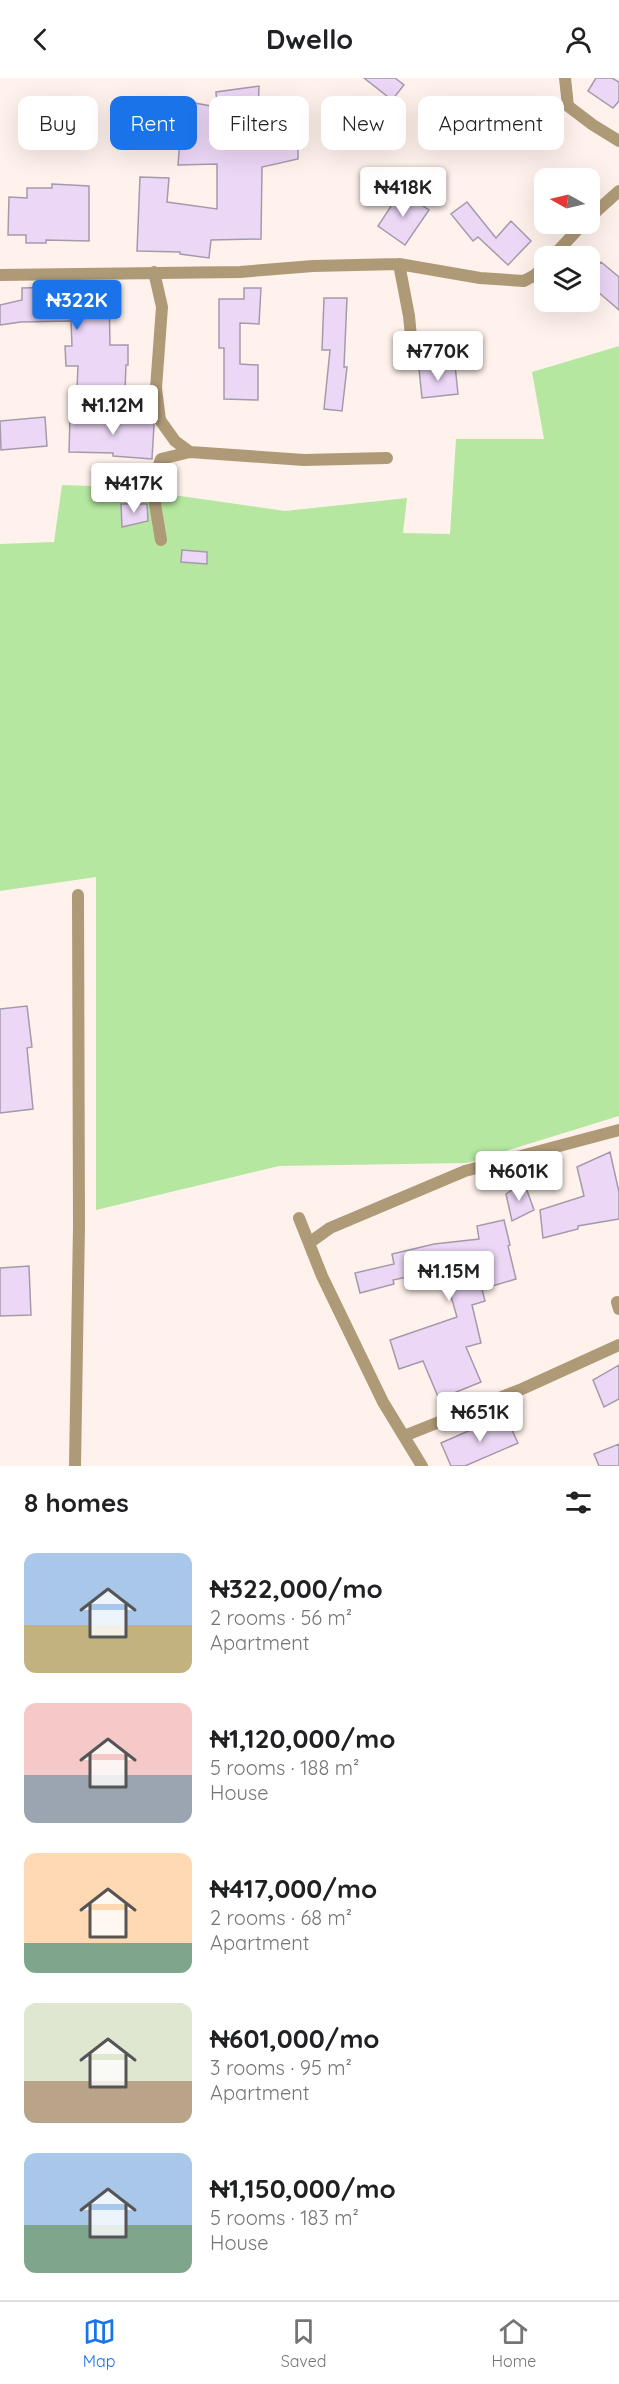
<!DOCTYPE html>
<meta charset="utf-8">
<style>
:root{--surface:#fff;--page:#f2f2f2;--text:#202124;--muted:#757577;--line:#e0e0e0;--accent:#1a73e8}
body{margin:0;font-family:Quicksand,sans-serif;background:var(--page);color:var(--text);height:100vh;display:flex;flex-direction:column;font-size:22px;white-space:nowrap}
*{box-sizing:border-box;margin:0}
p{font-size:20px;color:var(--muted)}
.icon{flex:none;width:33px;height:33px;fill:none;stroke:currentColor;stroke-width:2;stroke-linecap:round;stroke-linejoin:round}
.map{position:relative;height:1388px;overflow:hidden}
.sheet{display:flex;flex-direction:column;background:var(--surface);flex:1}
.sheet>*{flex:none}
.guide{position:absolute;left:18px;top:18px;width:584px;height:54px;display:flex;gap:12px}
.needle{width:39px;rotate:278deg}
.tools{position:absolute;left:534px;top:90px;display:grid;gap:12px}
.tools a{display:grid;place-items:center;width:66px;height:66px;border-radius:12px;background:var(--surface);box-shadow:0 6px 24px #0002;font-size:30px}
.price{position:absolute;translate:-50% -51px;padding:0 14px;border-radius:6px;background:#fff;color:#222;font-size:20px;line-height:39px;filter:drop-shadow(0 2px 3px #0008)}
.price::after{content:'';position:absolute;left:50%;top:36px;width:18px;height:14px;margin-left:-9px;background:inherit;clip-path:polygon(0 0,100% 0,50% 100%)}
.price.active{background:var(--accent);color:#fff}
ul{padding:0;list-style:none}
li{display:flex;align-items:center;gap:18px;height:150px;padding:0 24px}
li span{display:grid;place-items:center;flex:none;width:168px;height:120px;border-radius:12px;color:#555}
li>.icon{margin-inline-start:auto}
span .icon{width:72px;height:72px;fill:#fffc;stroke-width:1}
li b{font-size:26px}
h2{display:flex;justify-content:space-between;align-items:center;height:72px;padding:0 24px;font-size:26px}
.pill{padding:0 21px;border-radius:12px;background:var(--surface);box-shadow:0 6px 24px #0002;font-size:21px;line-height:54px}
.pill.active{background:var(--accent);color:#fff}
header{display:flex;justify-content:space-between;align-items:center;height:78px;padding:0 24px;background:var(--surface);font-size:27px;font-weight:700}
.tab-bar{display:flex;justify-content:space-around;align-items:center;height:84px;border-top:2px solid var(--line);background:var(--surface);font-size:16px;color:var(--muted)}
.tab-bar a{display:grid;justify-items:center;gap:3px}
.tab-bar .active{color:var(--accent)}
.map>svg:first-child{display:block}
</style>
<header><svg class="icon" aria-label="back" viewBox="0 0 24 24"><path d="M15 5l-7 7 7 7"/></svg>Dwello<svg class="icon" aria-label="person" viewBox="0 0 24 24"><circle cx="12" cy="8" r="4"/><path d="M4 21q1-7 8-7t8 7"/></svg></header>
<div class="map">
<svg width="619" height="1388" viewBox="0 0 619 1388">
<rect width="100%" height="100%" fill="#fff2ec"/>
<path fill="#b5e7a0" d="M619 268V1038L467 1085 279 1088 96 1132V799L0 813V466L54 464 62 407 117 409 285 433 407 420 403 455 450 456 456 361H544L532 294Z"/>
<path fill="#ecd7f6" stroke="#a59aab" stroke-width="1.5" d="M364 0H395L404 7 392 22Z
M596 0H612L619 4V23L613 30 588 13Z
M259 8 258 37 298 36V81L262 89 261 161 211 162 209 180 180 176V174L137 173 140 99 169 100 167 124 217 131V86L178 87 183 23 217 29 216 14Z
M52 106 89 108V163L46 162V165H26V157H8L9 119 27 120V110H52Z
M401 113 429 132 405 167 378 148Z
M467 124 496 160 511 143 531 163 508 187 478 159 473 163 451 136Z
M601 184 619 199V232L590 207V197Z
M64 209V211L109 210 110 267H128V287H126L125 312 77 311 78 288H66L65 268H72L71 243 21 244 0 247V227L22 222V210Z
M244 210H261L259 246 240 245V286L258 287V322L224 321V270H219V221H244Z
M324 220H347L344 289H347L342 333 324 331 330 272H322Z
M455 287 458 316 422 320 419 291Z
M115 338 151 340 154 347 152 381 113 378V375L69 374 70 339Z
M45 339 47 368 1 372 0 343Z
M121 426H147L148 443 122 449Z
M182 472 207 474V486L181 484Z
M27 928 32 969 27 970 33 1031 0 1035V931Z
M610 1074 619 1114V1141L578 1148V1151L543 1160 540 1132 584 1118 577 1089Z
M524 1104 534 1132 512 1143 506 1116Z
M504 1142 510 1167 508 1168 516 1201 482 1211 485 1223 472 1227 481 1265 466 1269 481 1304 439 1321 423 1283 399 1291 390 1262 457 1239 443 1191 393 1202 394 1206 360 1215 355 1195 394 1186 392 1176 434 1166 479 1161 477 1148Z
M29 1188 31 1237 0 1238V1190Z
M619 1287V1321L604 1329 593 1302Z
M505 1337 518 1365 465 1388H451L441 1365Z
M619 1366V1388H599L594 1376Z"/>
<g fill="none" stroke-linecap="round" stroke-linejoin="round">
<path stroke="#af9a77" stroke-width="12" d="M565 0 568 28 593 47 619 63
M590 139 619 113
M553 178 583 146
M399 186 409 238 413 279
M154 194 162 229 156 310 160 342 175 363 190 374 304 382 387 380
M0 197 240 194 313 188 399 186 480 200 524 203 535 197 544 188
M161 462 152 408 161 381 190 374
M299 1140 322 1198 383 1324 422 1388
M309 1165 330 1150 465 1093 619 1052
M617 1224 619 1231
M404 1358 522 1311 619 1267
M75 1388 79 1148 78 817"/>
</g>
</svg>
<div class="tools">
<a><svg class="needle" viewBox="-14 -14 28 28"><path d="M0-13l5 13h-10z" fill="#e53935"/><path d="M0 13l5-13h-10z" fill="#757577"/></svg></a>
<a><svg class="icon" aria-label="layers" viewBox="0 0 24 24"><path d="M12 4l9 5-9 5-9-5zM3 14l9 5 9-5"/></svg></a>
</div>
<b class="price" style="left:403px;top:140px">₦418K</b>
<b class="price active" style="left:77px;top:253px">₦322K</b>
<b class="price" style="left:438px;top:304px">₦770K</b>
<b class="price" style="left:113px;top:358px">₦1.12M</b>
<b class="price" style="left:134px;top:436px">₦417K</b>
<b class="price" style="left:519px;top:1124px">₦601K</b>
<b class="price" style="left:449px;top:1224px">₦1.15M</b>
<b class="price" style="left:480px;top:1365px">₦651K</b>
<div class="guide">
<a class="pill">Buy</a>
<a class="pill active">Rent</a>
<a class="pill">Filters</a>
<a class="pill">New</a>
<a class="pill">Apartment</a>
</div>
</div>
<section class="sheet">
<h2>8 homes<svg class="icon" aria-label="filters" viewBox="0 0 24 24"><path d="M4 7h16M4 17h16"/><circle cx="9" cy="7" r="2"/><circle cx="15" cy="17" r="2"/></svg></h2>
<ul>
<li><span style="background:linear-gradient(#a9c7e8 60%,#c2b280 0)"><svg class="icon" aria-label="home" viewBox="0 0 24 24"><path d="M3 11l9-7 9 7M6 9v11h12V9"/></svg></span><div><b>₦322,000/mo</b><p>2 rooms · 56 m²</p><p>Apartment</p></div></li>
<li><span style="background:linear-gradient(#f6c9c9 60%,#9aa5b1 0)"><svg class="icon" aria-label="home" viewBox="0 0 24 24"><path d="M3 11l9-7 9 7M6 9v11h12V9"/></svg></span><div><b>₦1,120,000/mo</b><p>5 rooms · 188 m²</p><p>House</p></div></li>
<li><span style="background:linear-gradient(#ffd9b3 75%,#7fa58c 0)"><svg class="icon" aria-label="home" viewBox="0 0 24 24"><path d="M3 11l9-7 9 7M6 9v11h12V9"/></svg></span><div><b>₦417,000/mo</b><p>2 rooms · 68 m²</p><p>Apartment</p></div></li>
<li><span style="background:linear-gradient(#dfe7d0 65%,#b9a48a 0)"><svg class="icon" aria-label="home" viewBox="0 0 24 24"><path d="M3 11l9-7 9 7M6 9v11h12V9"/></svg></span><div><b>₦601,000/mo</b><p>3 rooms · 95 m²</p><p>Apartment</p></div></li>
<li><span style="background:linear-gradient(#a9c7e8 60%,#7fa58c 0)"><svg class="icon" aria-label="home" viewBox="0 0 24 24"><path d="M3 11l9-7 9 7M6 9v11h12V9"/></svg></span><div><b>₦1,150,000/mo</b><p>5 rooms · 183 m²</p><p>House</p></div></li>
</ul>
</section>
<nav class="tab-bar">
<a class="active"><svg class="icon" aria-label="map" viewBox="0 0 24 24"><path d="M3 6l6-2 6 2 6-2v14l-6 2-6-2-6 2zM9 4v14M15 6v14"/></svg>Map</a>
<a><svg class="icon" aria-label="saved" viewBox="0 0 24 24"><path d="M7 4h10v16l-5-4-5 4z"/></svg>Saved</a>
<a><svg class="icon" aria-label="home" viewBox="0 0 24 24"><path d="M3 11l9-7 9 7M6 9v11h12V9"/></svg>Home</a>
</nav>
